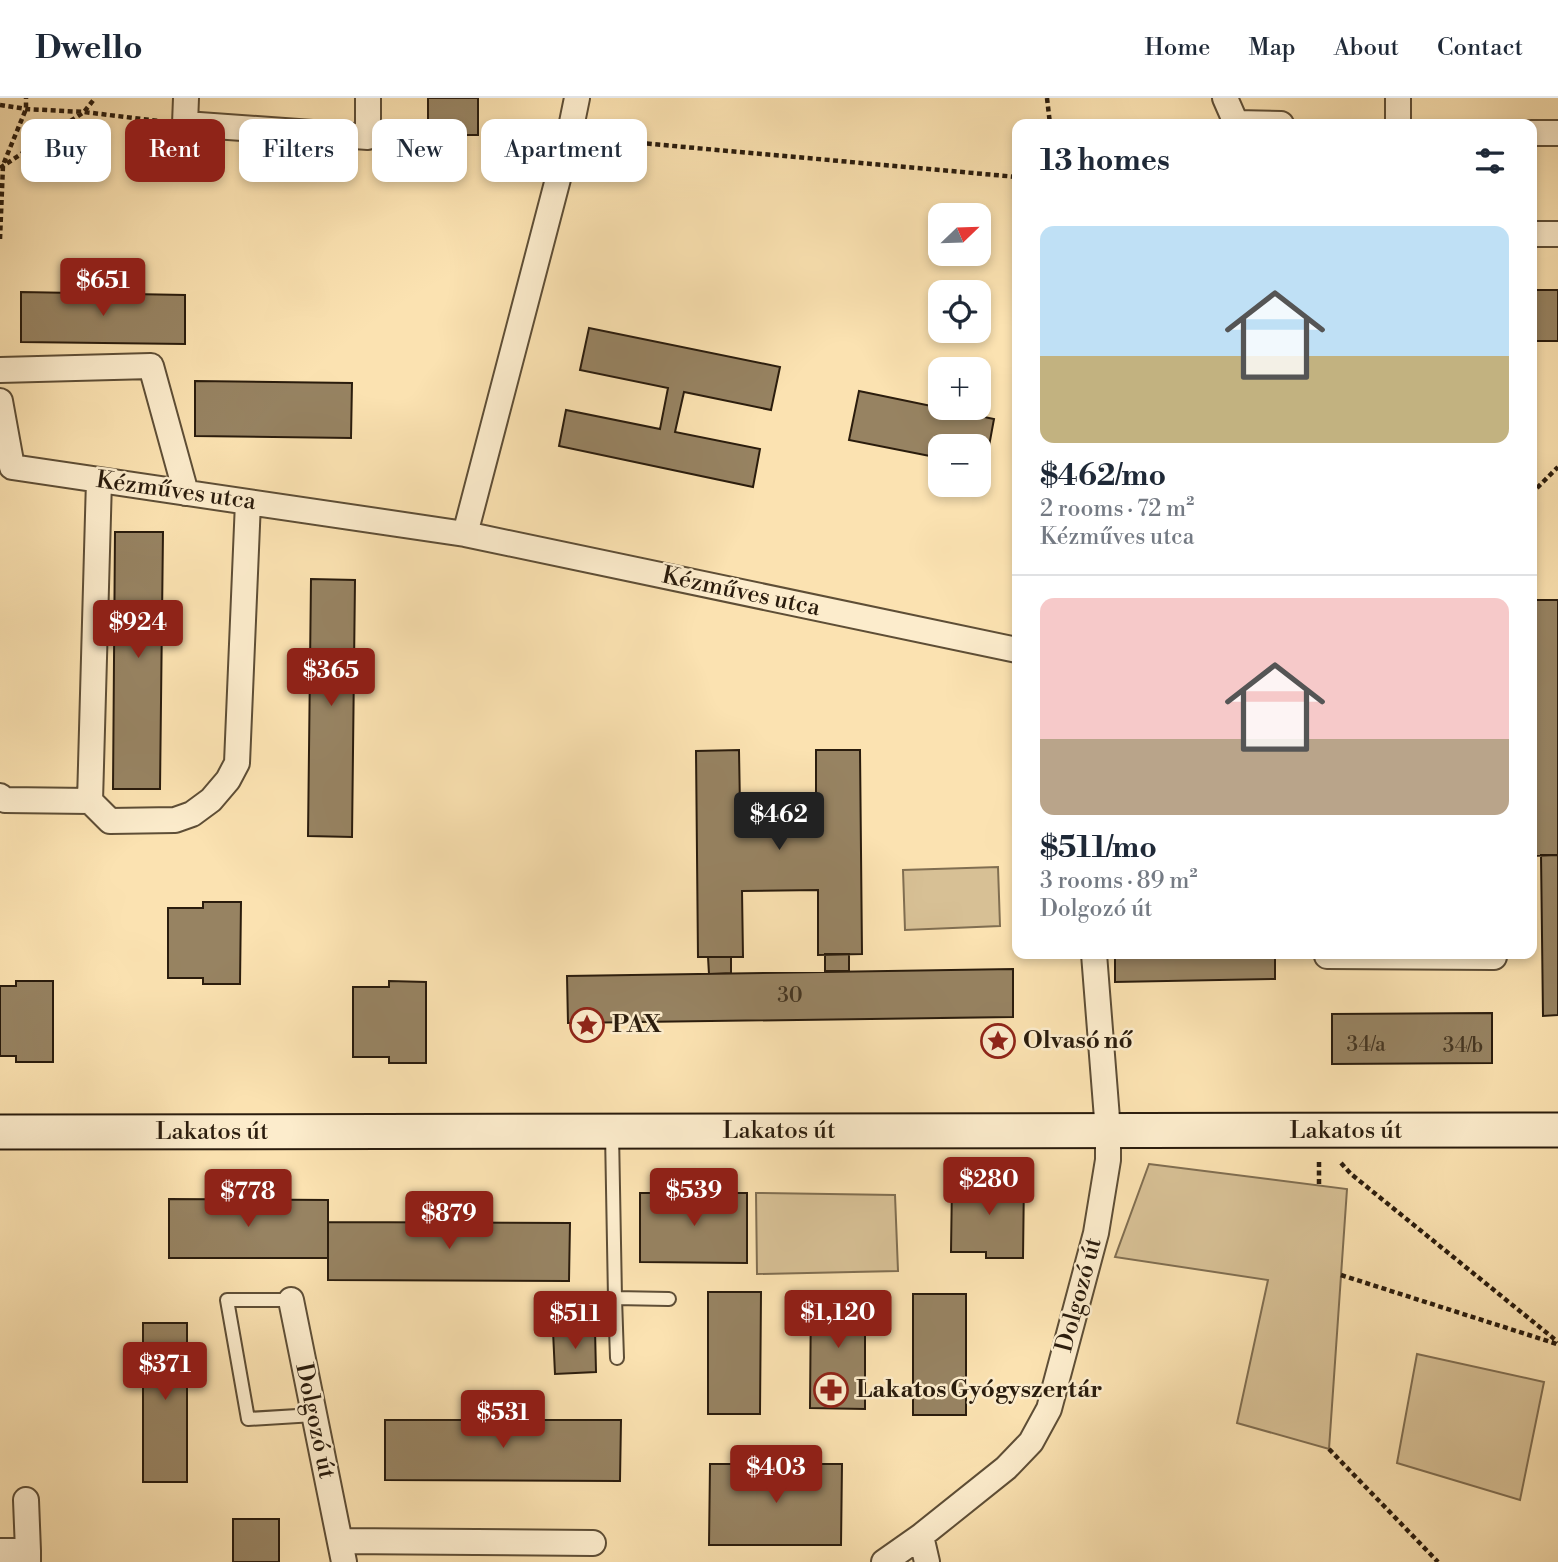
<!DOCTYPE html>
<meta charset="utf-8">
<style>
:root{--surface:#fff;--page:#f2f2f3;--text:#1f2937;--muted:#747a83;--line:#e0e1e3;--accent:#8f2418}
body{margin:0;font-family:"Libre Bodoni",serif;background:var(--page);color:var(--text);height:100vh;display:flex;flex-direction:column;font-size:26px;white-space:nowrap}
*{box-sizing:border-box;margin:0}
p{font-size:23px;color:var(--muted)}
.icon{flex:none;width:38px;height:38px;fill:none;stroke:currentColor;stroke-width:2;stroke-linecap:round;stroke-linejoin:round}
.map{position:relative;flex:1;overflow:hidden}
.drawer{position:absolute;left:1012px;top:21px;width:525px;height:840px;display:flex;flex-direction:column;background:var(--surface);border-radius:14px;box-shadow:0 4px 10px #0003}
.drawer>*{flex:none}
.top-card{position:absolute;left:21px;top:21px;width:665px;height:63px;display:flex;gap:14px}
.needle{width:46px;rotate:67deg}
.fabs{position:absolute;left:928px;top:105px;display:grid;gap:14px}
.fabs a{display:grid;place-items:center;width:63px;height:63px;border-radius:14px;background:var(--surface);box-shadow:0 4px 10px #0003;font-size:35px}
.price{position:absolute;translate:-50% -60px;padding:0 16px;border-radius:7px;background:var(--accent);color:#fff;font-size:23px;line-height:46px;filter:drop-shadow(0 2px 4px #0008)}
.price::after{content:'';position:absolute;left:50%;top:42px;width:21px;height:16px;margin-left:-10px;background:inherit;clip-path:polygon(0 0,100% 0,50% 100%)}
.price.on{background:#222;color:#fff}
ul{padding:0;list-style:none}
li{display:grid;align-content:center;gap:14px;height:371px;padding:0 28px}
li+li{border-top:2px solid var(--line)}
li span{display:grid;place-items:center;height:217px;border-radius:14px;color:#555}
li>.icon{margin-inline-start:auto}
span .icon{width:126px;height:126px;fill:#fffc;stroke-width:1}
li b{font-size:30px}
h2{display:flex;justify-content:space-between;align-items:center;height:84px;padding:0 28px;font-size:30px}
.pill{padding:0 24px;border-radius:14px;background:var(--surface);box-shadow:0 4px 10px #0003;font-size:24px;line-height:63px}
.pill.on{background:var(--accent);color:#fff}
header{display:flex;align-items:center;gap:42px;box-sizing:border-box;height:98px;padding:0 35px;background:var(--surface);border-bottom:2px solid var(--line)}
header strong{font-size:33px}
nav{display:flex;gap:38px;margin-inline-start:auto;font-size:24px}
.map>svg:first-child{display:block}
</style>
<header>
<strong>Dwello</strong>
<nav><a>Home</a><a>Map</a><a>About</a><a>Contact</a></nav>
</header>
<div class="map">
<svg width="1558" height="1464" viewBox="0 0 1558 1464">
<rect width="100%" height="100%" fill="#fbe2b1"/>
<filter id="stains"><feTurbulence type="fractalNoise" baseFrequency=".00286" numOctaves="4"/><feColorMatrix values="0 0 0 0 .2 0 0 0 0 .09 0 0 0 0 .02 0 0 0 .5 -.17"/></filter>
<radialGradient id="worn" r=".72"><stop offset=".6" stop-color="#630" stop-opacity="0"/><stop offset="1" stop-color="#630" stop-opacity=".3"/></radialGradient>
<path fill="#d7c095" stroke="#806e51" stroke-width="2" d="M998 769 1000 828 905 832 903 772Z
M1149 1066 1347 1091 1329 1351 1237 1325 1268 1182 1115 1159Z
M756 1095 895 1097 898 1173 757 1176Z
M1417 1256 1544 1284 1520 1402 1397 1365Z"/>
<path fill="#978362" stroke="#2a1c0d" stroke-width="2" d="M428 0H478V37H428Z
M1531 192H1558V243H1531Z
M21 194 185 197V246L21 244Z
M589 230 780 269 771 312 684 294 675 334 760 351 753 389 559 348 566 312 660 331 668 290 580 272Z
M195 283 352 285 351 340 195 338Z
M859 293 994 321 985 370 978 368V348H940V360L849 342Z
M115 434H163L160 691H113Z
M311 481 355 482 352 739 308 738Z
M1531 502H1558V757L1531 758Z
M739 652 740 709 816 708V652H860L862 856 818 857V792L742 793 743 859H698L696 653Z
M1541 757H1558V917L1543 918Z
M203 804H241L240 886H203V880H168V810H203Z
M825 856H849V873H825Z
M1115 856H1275V881L1115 884Z
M708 859H731V875L709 876Z
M1013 871V919L568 925 567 878Z
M16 883H53V964H16V958H0V888H16Z
M389 883 426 884V965H389V959H353V889H389Z
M1492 915V965L1332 966V916Z
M987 1078 1024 1079 1023 1160H986V1154H951L952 1084H987Z
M640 1095H747V1165L640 1164Z
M169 1101 328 1102V1160H169Z
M328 1124 570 1125 569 1183 328 1182Z
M811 1193H865V1311L810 1310Z
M708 1194H761L760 1316H708Z
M913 1196H966V1317H913Z
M143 1225H187V1384H143Z
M595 1231 596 1274 555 1276 553 1233Z
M385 1322H621L620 1383 385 1382Z
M710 1366H842L841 1447H709Z
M233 1421H279V1464H233Z"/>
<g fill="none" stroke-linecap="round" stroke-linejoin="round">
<g stroke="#5e4e36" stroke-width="16">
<path id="lane" d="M612 1035 615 1200 669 1201
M615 1200 617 1260
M291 1202H227L248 1321 314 1317"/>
</g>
<g stroke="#5e4e36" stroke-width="28">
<path id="street" d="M186 0 185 26 368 39V0
M577 0 569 39 465 436 1017 552
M1225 0 1236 25
M1398 0V26
M1234 26 1236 25 1281 26
M1531 35H1558
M1531 136H1558
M0 272 151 268 186 395
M0 303 12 369 465 436
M99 382 90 703 110 723 175 722 192 716 211 702 228 682 237 665 248 404
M0 698 5 702 90 703
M1327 856V858L1494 859 1493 856
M291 1202 344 1464
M26 1402 28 1453
M921 1438 927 1464
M340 1443 593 1445
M0 1453H28V1464
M884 1464 921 1438 1006 1370 1031 1344 1049 1311 1096 1135 1108 1062V1033L1094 856"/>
</g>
<g stroke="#2a1c0d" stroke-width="37">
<path id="secondary" d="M0 1034 1558 1032"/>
</g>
<path stroke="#2a1c0d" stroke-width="4.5" stroke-dasharray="5 3.5" stroke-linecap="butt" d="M1047 0 1050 26
M0 7 26 11 84 14 159 23
M596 41 1017 79
M0 70 84 14 95 0
M0 141 3 67 26 11V0
M1531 396 1558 369
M1341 1065 1351 1076 1558 1244
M1319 1086V1064
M1341 1177 1557 1246
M1329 1351 1438 1464"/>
<use href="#lane" stroke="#fceccc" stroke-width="12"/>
<use href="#street" stroke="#fceccc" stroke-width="24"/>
<use href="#secondary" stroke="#fceccc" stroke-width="33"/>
</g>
<defs>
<g id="sight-ring" transform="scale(1.75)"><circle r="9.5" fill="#fceccc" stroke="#8f2418" stroke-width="1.5"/><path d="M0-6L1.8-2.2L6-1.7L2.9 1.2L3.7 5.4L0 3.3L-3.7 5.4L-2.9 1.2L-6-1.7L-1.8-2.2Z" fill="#8f2418"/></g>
<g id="pharmacy-ring" transform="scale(1.75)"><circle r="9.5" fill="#fceccc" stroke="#8f2418" stroke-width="1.5"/><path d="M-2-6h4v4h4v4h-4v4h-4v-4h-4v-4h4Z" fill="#8f2418"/></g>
</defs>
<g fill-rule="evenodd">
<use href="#sight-ring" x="587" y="927"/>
<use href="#sight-ring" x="998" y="943"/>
<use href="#pharmacy-ring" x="831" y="1292"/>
</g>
<g text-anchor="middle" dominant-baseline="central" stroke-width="5" stroke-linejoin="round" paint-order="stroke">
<g font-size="21" fill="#453622">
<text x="790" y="898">30</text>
<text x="1366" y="947">34/a</text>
<text x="1463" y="948">34/b</text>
</g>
<g font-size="24" fill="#2a1c0d" stroke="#fceccc">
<text transform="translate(176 393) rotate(8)">Kézműves utca</text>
<text transform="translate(741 494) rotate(12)">Kézműves utca</text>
<text x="779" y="1033">Lakatos út</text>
<text x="1346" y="1033">Lakatos út</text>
<text x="212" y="1034">Lakatos út</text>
<text transform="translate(1079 1197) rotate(-75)">Dolgozó út</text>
<text transform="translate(315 1323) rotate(78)">Dolgozó út</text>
</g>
<g font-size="24" font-weight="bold" fill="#2a1c0d" stroke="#fceccc" text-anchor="start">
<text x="612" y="927">PAX</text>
<text x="1023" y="943">Olvasó nő</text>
<text x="856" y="1292">Lakatos Gyógyszertár</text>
</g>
</g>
<rect width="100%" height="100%" filter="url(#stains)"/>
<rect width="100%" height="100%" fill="url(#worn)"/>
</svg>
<div class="fabs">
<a><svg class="needle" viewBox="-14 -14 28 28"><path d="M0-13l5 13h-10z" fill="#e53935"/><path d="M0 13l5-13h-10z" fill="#747a83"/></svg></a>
<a><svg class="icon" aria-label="locate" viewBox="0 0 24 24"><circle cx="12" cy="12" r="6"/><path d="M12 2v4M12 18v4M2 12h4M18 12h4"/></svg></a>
<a>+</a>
<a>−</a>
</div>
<b class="price" style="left:103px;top:220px">$651</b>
<b class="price" style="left:138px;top:562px">$924</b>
<b class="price" style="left:331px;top:610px">$365</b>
<b class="price on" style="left:779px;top:754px">$462</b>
<b class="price" style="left:989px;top:1119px">$280</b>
<b class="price" style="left:694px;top:1130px">$539</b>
<b class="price" style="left:248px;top:1131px">$778</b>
<b class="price" style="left:449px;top:1153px">$879</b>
<b class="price" style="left:838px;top:1252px">$1,120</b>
<b class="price" style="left:575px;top:1253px">$511</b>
<b class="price" style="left:165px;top:1304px">$371</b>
<b class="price" style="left:503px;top:1352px">$531</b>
<b class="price" style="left:776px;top:1407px">$403</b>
<div class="top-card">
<a class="pill">Buy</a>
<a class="pill on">Rent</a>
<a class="pill">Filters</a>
<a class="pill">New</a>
<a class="pill">Apartment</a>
</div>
<section class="drawer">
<h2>13 homes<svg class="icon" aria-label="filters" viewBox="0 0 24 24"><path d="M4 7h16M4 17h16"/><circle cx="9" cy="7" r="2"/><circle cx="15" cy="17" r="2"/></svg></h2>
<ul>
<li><span style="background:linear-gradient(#bfe0f5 60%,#c2b280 0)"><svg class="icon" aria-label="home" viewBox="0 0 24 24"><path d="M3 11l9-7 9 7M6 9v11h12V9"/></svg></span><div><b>$462/mo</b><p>2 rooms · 72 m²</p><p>Kézműves utca</p></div></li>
<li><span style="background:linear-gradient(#f6c9c9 65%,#b9a48a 0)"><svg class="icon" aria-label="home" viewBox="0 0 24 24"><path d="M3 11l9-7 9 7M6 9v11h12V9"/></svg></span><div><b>$511/mo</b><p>3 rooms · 89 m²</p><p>Dolgozó út</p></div></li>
</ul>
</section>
</div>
